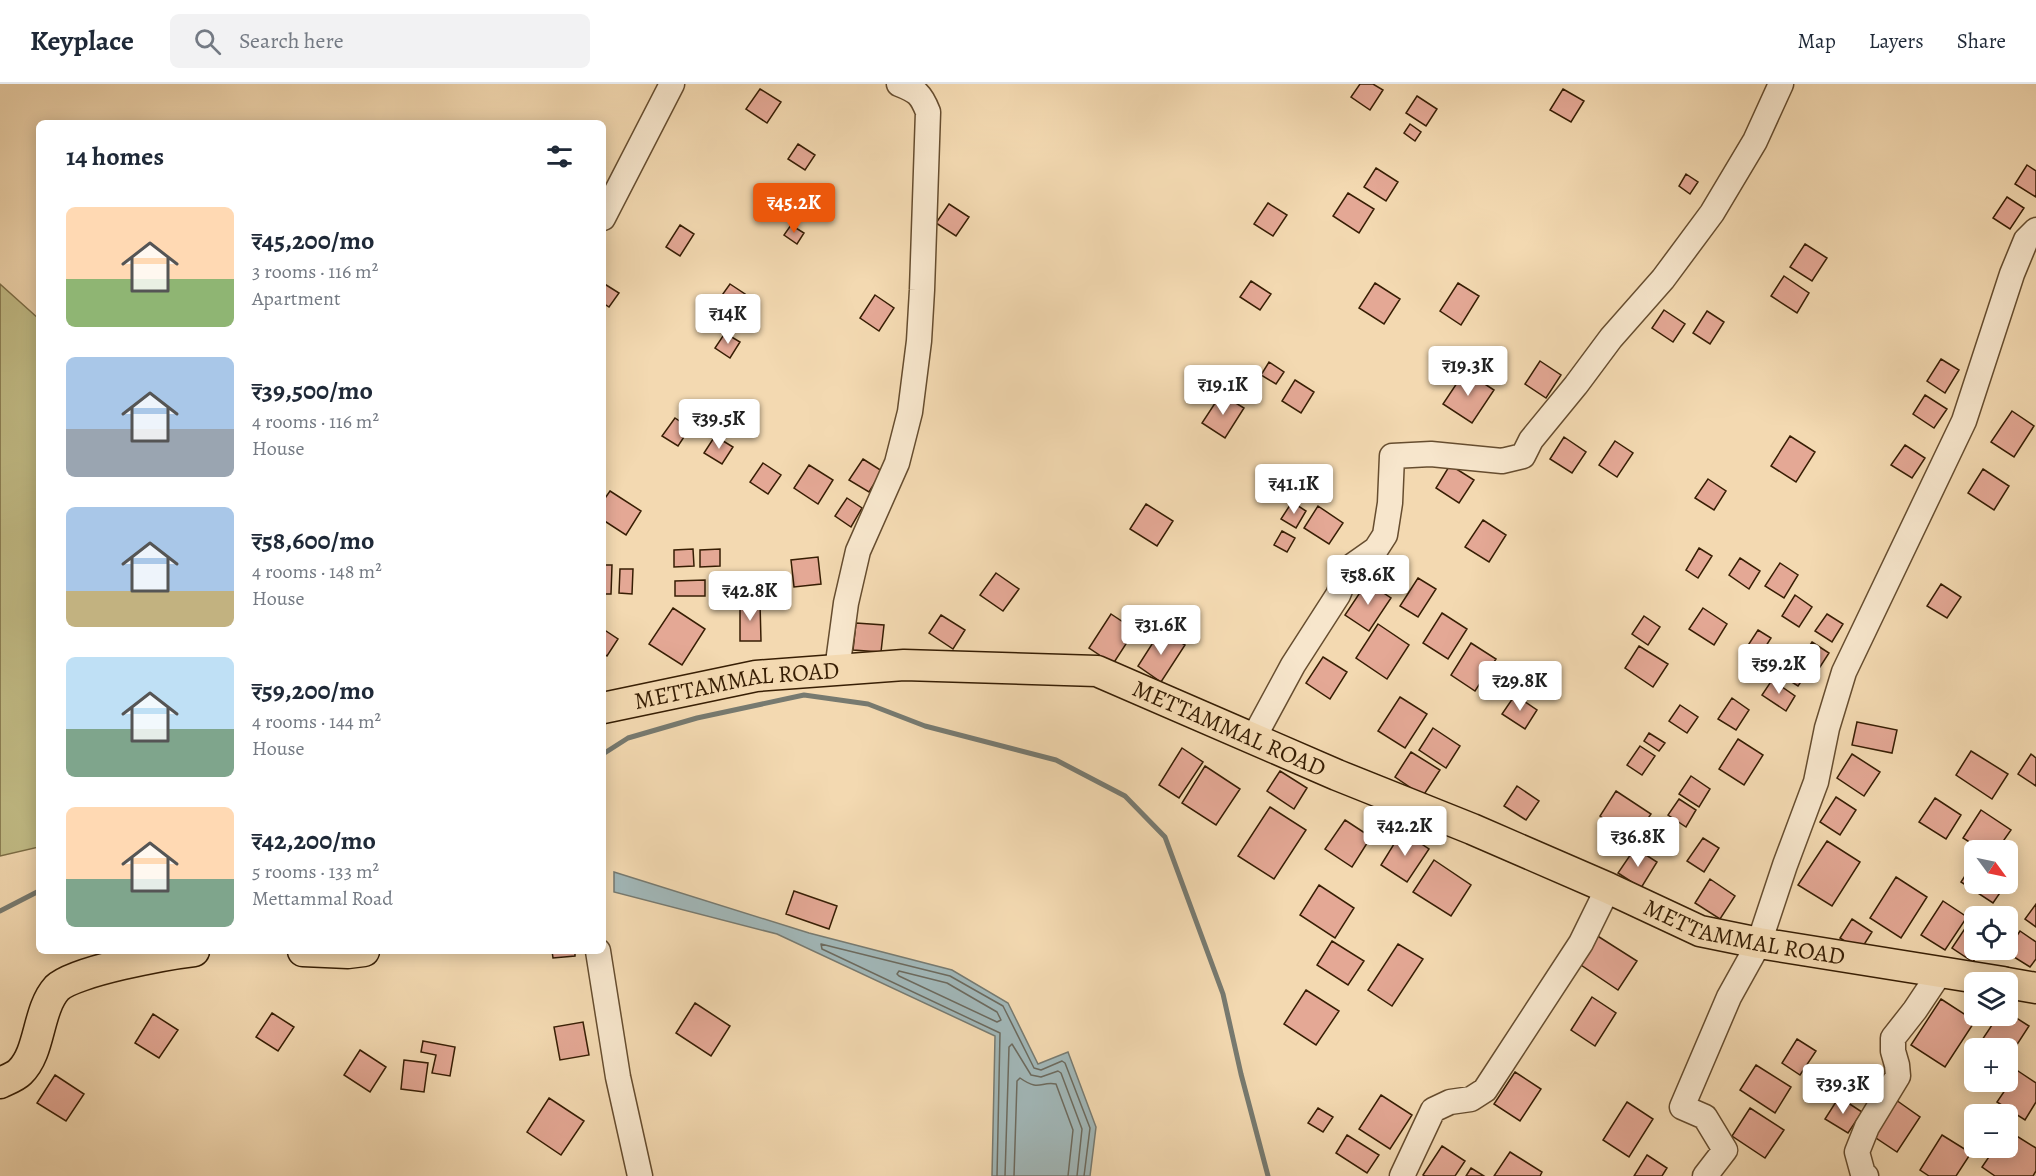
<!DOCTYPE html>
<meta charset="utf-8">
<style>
:root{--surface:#fff;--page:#f2f2f3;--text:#1f2937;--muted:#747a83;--line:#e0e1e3;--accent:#ea580c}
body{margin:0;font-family:Alegreya,serif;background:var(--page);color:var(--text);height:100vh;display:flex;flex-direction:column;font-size:22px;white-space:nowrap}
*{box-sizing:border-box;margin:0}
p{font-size:20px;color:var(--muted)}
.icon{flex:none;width:33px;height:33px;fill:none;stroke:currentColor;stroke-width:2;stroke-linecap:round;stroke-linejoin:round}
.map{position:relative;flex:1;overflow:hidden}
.details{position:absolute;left:36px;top:36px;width:570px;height:834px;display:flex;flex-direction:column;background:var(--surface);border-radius:9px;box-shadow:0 3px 15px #0003}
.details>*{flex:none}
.needle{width:39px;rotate:123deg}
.controls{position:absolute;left:1964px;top:756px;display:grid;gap:12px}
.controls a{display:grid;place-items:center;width:54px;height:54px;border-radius:9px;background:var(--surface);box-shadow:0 3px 15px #0003;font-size:30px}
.price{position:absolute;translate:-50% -51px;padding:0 14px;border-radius:6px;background:#fff;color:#222;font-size:20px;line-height:39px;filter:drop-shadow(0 2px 3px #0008)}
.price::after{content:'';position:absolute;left:50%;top:36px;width:18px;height:14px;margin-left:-9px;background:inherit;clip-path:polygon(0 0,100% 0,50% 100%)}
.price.on{background:var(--accent);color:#fff}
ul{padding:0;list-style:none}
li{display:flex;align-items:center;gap:18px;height:150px;padding:0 30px}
li span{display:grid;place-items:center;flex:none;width:168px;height:120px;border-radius:9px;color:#555}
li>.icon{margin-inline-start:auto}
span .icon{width:72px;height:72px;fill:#fffc;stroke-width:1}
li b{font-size:26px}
h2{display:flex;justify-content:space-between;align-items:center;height:72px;padding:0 30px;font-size:26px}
header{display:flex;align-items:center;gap:36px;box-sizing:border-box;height:84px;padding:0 30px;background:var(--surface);border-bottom:2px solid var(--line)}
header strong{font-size:28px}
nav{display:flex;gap:33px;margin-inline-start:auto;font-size:21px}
.search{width:420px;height:54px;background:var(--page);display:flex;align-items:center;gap:15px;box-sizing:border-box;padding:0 21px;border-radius:9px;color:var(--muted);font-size:22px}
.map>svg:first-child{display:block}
</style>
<header>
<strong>Keyplace</strong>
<div class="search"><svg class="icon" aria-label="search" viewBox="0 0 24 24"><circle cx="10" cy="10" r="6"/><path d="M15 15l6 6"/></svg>Search here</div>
<nav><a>Map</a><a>Layers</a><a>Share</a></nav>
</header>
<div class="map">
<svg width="2036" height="1092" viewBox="0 0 2036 1092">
<rect width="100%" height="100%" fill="#f3d9b1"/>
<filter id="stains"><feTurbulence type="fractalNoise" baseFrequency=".00333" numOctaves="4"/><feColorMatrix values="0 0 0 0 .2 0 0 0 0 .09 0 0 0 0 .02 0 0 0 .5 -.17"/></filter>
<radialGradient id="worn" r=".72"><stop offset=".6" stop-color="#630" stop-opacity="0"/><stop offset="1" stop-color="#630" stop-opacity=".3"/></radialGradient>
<path fill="#c2bd87" stroke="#7c6e46" stroke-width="1.5" d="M0 200 39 235V763L0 772Z"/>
<path fill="#a1b7b8" stroke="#777a70" stroke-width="1.5" d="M614 788 809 849 952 886 1008 919 1038 980 1068 968 1096 1043 1090 1092H992L995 952 777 850 614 808Z"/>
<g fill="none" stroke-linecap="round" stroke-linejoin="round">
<path stroke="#6c6a5e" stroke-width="1.5" d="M899 887 947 899 997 928 1001 936 997 938 899 892 897 890Z
M997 1092 1000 949 822 865 821 860 950 892 1003 922 1034 984 1041 986 1062 977 1065 979 1090 1044 1084 1092
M1005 1092 1009 963 1012 960 1031 991 1041 993 1058 987 1061 989 1082 1045 1077 1092
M1014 1092 1017 997 1020 994C1040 1008 1040 997 1056 1000L1073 1046 1068 1092"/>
<path stroke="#777a70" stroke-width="5" d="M603 670 628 654 697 634 804 611 868 620 925 642 1056 676 1125 712 1165 753 1223 910 1241 990 1268 1092
M0 827 39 807"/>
</g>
<path fill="#e4a895" stroke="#371e04" stroke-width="1.5" d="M1360 0H1373L1383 6 1370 26 1351 13Z
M760 5 781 18 767 39 746 25Z
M1563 5 1584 17 1571 38 1550 26Z
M1417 12 1437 25 1426 42 1406 29Z
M1410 40 1421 48 1415 57 1404 49Z
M798 60 815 71 805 86 788 75Z
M2027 81 2036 87V113L2015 100Z
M1376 84 1398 98 1386 117 1364 103Z
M1686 90 1698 98 1690 110 1679 102Z
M1348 109 1374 125 1359 149 1333 132Z
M778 112 796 123 789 133 772 122Z
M2007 113 2024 124 2010 145 1993 134Z
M1268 119 1287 131 1273 152 1254 140Z
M949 120 969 133 956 152 936 139Z
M680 141 694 150 680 172 666 163Z
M791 141 804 149 797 160 784 151Z
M1805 160 1827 174 1812 197 1790 183Z
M1784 192 1809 209 1797 229 1771 212Z
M1251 197 1271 210 1260 226 1240 213Z
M603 199 619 209 609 223 603 219Z
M1375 199 1400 215 1384 240 1359 224Z
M1458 199 1479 212 1461 241 1440 227Z
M730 200 745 210 736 224 720 214Z
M875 211 894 224 879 247 860 234Z
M1664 226 1685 240 1673 258 1652 244Z
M1707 227 1724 238 1710 260 1693 249Z
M725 249 740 258 730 274 715 264Z
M1941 275 1959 286 1945 309 1927 297Z
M1540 277 1561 291 1546 314 1525 300Z
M1269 278 1284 288 1276 300 1261 291Z
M1465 287 1494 306 1472 339 1443 320Z
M1295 296 1314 308 1301 329 1282 317Z
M1221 310 1244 324 1225 354 1202 339Z
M1925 311 1947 325 1934 344 1913 330Z
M2012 327 2034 342 2014 373 1991 358Z
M675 334 690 344 678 362 662 352Z
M715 352 733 363 722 380 704 369Z
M1790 352 1815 368 1796 398 1771 382Z
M1564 353 1586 368 1572 389 1550 375Z
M1615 357 1633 369 1617 393 1599 381Z
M1905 361 1925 374 1912 394 1891 381Z
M863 375 882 387 869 408 849 396Z
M763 379 781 391 768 410 750 398Z
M809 381 833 396 818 420 794 404Z
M1450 381 1474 396 1459 419 1436 404Z
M1983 385 2009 402 1994 426 1968 409Z
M1708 395 1726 407 1714 426 1695 414Z
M610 407 641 427 626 451 603 436V417Z
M847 414 862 424 851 443 835 432Z
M1292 418 1306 427 1296 444 1281 435Z
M1146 420 1173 437 1157 462 1130 445Z
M1318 422 1343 439 1329 460 1304 444Z
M1483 436 1506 451 1489 478 1465 463Z
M1282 447 1295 454 1287 468 1274 461Z
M1699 464 1712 472 1698 494 1686 486Z
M693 465 694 482 674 483V466Z
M720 465V482L700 483V466Z
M818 473 821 500 794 503 791 476Z
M1740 474 1760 487 1749 505 1729 491Z
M1780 479 1798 491 1784 514 1765 502Z
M603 481H612L611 510H603Z
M620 485H633L632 510 619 509Z
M996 489 1019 505 1003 527 980 511Z
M1418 494 1436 505 1418 533 1400 522Z
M705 496V512H675V497Z
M1367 498 1391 514 1369 547 1345 531Z
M1941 500 1961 513 1947 534 1927 522Z
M1795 511 1812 523 1799 543 1782 532Z
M760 519 761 557H740V520Z
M673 524 705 545 682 581 649 560Z
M1703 524 1727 540 1714 561 1689 545Z
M1442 529 1467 545 1448 575 1423 559Z
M1111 530 1135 546 1113 580 1089 564Z
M1827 530 1843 540 1832 558 1815 547Z
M941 531 965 546 953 565 929 549Z
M1644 532 1660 543 1648 561 1632 550Z
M856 539 884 541 881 568 853 566Z
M1378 540 1409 561 1387 595 1356 574Z
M603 545 618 555 607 572 603 569Z
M1161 546 1185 561 1161 598 1138 582Z
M1758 546 1771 554 1756 578 1743 569Z
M1812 558 1829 569 1820 583 1803 572Z
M1471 559 1496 575 1475 607 1451 591Z
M1639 562 1668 580 1653 603 1625 584Z
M1323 573 1347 588 1330 615 1306 599Z
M1792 577 1808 588 1798 602 1782 592Z
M1772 596 1795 612 1786 627 1762 611Z
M1515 611 1537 626 1525 645 1502 630Z
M1400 613 1427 630 1405 664 1378 647Z
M1732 614 1749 626 1736 646 1718 635Z
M1680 621 1698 633 1687 649 1669 637Z
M1857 638 1897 646 1892 669 1852 661Z
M1433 644 1460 662 1446 684 1419 666Z
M1649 649 1665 659 1659 667 1644 657Z
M1738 655 1763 671 1744 701 1719 685Z
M1640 662 1655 672 1642 691 1627 681Z
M1182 664 1203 678 1179 714 1159 701Z
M1971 667 2008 690 1992 715 1956 691Z
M1411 668 1440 686 1423 712 1395 693Z
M1852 670 1880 688 1864 712 1837 694Z
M2031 670 2036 674V702L2018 690Z
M1205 682 1240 705 1216 741 1182 719Z
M1280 687 1307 704 1294 725 1267 707Z
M1691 692 1710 705 1699 723 1679 710Z
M1517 702 1539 717 1526 736 1504 722Z
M1616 707 1651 730 1634 755 1600 732Z
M1836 713 1856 726 1840 751 1820 738Z
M1935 714 1961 731 1946 755 1919 738Z
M1679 715 1696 726 1686 743 1668 731Z
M1270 723 1306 746 1274 795 1238 772Z
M1981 726 2011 746 1997 766H1982L1963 754Z
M1345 736 1371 753 1352 783 1325 765Z
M1402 747 1429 765 1407 798 1381 781Z
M1703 754 1719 764 1704 788 1687 777Z
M1827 757 1860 778 1832 822 1798 801Z
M1635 764 1657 778 1641 804 1618 789Z
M1434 776 1471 801 1451 832 1413 808Z
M1974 778V800H2006L1993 819 1961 798Z
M1896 793 1927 813 1901 854 1870 834Z
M1710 795 1735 812 1720 835 1695 819Z
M1319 801 1354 824 1335 854 1300 831Z
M794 807 837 822 829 845 786 830Z
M1943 817 1967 833 1945 866 1921 851Z
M2036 820V843L2025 835Z
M1972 834 1974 835V866H1980L1973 878 1952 864Z
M1852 835 1872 848 1860 867 1840 854Z
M2020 847 2036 858V875L2030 883 2006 868Z
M1596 851 1637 877 1618 906 1578 879Z
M1332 857 1364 877 1348 901 1317 881Z
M1398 860 1423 875 1392 922 1368 906Z
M552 867H575V872L553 874Z
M1306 906 1339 927 1316 961 1284 940Z
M1592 913 1616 929 1595 962 1571 946Z
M1941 915 1975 937 1945 983 1911 961Z
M695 919 730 942 711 972 676 949Z
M2007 928 2029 942 2007 976V964H1981L1978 962 1998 932H2007Z
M272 929 294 943 278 967 256 953Z
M153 930 178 946 159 974 135 959Z
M583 938 589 971 560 976 554 943Z
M1797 955 1816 967 1800 991 1782 979Z
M423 957 455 963 450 992 432 989 436 971 421 968Z
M360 966 386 983 370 1008 344 991Z
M404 976 428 979 424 1008 401 1005Z
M1756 981 1791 1003 1775 1029 1740 1006Z
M2018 987 2036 999V1018L2025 1036 1997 1018Z
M1515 988 1541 1005 1520 1037 1494 1020Z
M55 991 84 1010 66 1037 37 1019Z
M1381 1011 1412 1031 1390 1065 1359 1045Z
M1839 1013 1862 1028 1848 1049 1825 1035Z
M549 1014 584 1037 561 1071 527 1048Z
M1896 1016 1920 1033 1897 1068 1873 1052Z
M1627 1018 1653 1035 1629 1073 1603 1056Z
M1318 1024 1333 1033 1323 1048 1308 1039Z
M1750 1024 1784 1046 1765 1074 1732 1052Z
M2007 1046 2036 1064V1087L2033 1092H1995L1982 1083 1995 1064H2007Z
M1347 1051 1379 1071 1367 1089 1336 1069Z
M1942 1051 1971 1069 1956 1092H1929L1920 1086Z
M1442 1062 1465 1077 1455 1092H1425L1423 1091Z
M1510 1068 1542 1088 1540 1092H1494Z
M1647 1071 1667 1084 1662 1092H1634Z
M1471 1084 1484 1092H1466Z"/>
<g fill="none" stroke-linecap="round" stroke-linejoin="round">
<g stroke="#664d2f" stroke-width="27">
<path id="minor" d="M603 134 672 0
M837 586 846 519 858 467 897 379 910 328 919 257 922 206 928 28C921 10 917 7 899 0
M1253 655 1293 581 1338 511 1349 484 1376 465 1385 451 1390 419 1392 372 1431 370 1502 377 1523 372 1531 356 1576 301 1611 254 1663 195 1712 129 1755 57 1781 0
M598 867 618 993 640 1092
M1402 1092 1433 1026 1450 1018 1471 1015 1485 1006 1581 859 1608 804
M1705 1092 1725 1066 1705 1033 1682 1023 1729 913 1759 859 1785 781 1816 698 1827 644 1844 588 1964 337 2012 190 2026 156 2036 146
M1866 1092 1863 1090 1857 1068 1867 1043 1898 992 1897 981 1893 967V954L1915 926 1941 887"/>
</g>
<g stroke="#371e04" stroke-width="33">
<g id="major">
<path id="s1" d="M603 624 756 592 904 581 1097 587 1337 691 1472 745 1608 804 1700 847 1759 859 2003 898"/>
<path d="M303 867 348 869 364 867"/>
<path d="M2007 899 2036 904"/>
<path d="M0 999C6 996 15 993 20 988 41 968 37 926 57 904 74 887 168 870 194 867"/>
</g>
</g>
<use href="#minor" stroke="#f7e6cc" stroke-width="24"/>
<use href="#major" stroke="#f3d9b1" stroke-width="30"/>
</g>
<g text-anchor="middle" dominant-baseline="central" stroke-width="6" stroke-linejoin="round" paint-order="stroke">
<g font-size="24" fill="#371e04" stroke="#f7e6cc">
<text stroke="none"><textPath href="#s1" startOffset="136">METTAMMAL ROAD</textPath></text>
<text stroke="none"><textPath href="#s1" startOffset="642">METTAMMAL ROAD</textPath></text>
<text stroke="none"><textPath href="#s1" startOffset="1198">METTAMMAL ROAD</textPath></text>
</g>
</g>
<rect width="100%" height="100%" filter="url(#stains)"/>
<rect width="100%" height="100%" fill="url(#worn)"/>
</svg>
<div class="controls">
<a><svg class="needle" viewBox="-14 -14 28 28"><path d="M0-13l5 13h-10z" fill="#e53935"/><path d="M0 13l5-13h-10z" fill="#747a83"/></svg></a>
<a><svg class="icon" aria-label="locate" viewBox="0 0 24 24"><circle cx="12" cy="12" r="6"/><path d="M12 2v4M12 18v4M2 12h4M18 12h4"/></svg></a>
<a><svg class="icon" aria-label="layers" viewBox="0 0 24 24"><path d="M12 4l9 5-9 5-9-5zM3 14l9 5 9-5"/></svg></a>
<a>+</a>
<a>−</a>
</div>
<b class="price on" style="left:794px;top:150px">₹45.2K</b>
<b class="price" style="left:728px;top:261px">₹14K</b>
<b class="price" style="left:1468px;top:313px">₹19.3K</b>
<b class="price" style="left:1223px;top:332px">₹19.1K</b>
<b class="price" style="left:719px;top:366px">₹39.5K</b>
<b class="price" style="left:1294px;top:431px">₹41.1K</b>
<b class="price" style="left:1368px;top:522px">₹58.6K</b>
<b class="price" style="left:750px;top:538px">₹42.8K</b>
<b class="price" style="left:1161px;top:572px">₹31.6K</b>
<b class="price" style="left:1779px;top:611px">₹59.2K</b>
<b class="price" style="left:1520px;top:628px">₹29.8K</b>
<b class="price" style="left:1405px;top:773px">₹42.2K</b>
<b class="price" style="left:1638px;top:784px">₹36.8K</b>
<b class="price" style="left:1843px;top:1031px">₹39.3K</b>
<section class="details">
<h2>14 homes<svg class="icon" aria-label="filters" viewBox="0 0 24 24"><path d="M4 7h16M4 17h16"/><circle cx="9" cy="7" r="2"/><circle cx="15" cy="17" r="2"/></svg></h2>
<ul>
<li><span style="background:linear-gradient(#ffd9b3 60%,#8fb573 0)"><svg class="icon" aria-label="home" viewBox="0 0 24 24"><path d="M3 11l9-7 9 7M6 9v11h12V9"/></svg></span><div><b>₹45,200/mo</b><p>3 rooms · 116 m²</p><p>Apartment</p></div></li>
<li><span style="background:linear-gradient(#a9c7e8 60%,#9aa5b1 0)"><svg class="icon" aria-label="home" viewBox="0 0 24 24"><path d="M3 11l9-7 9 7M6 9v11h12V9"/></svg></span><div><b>₹39,500/mo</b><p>4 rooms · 116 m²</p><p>House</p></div></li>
<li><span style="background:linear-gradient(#a9c7e8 70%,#c2b280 0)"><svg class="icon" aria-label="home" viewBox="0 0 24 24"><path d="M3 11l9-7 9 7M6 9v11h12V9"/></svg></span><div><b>₹58,600/mo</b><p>4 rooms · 148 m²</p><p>House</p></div></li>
<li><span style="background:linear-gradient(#bfe0f5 60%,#7fa58c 0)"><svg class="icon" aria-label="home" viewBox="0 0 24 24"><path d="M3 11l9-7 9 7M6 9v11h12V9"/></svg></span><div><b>₹59,200/mo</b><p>4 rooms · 144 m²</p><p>House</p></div></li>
<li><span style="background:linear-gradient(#ffd9b3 60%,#7fa58c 0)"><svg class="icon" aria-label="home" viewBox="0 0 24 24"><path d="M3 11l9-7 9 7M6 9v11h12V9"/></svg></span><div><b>₹42,200/mo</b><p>5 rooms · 133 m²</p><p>Mettammal Road</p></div></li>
</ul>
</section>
</div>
